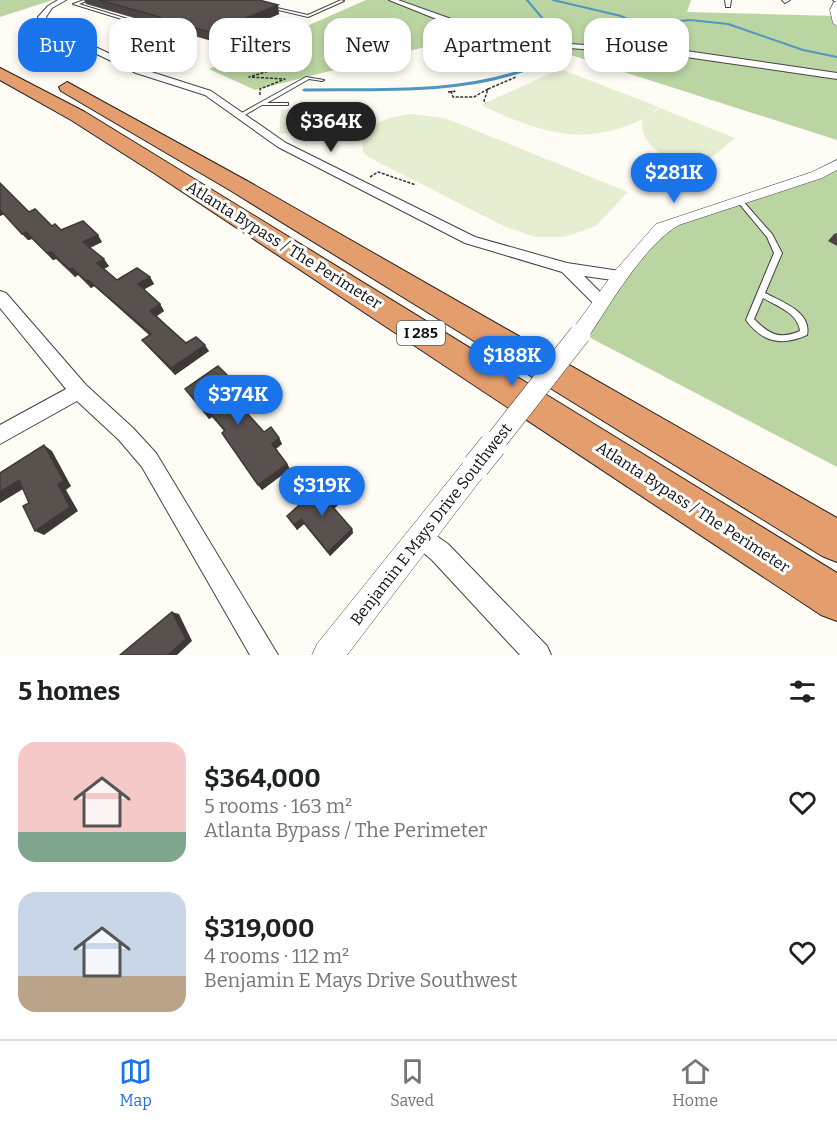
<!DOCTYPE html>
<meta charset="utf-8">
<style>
:root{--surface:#fff;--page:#f6f6f6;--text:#202124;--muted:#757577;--line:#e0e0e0;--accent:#1a73e8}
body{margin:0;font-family:Bitter,serif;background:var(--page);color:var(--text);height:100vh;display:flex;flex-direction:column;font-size:22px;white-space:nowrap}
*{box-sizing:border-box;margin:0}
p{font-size:20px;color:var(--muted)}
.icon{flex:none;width:33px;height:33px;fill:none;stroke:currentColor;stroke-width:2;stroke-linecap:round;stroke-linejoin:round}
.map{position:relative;height:655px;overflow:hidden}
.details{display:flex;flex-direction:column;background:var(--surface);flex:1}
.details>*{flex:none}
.guide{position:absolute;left:18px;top:18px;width:801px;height:54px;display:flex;gap:12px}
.price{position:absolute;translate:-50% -51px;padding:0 14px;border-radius:21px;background:var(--accent);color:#fff;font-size:20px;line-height:39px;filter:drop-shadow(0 2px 3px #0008)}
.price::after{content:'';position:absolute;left:50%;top:36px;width:18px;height:14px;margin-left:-9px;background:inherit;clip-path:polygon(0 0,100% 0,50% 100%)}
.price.active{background:#222;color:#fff}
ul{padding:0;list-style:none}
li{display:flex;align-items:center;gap:18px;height:150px;padding:0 18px}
li span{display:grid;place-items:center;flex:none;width:168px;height:120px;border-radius:18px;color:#555}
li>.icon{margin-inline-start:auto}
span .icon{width:72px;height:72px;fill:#fffc;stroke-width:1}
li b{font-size:26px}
h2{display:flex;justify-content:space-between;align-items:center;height:72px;padding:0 18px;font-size:26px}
.chip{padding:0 21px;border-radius:18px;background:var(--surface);box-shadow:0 3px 9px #0003;font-size:21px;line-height:54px}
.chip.active{background:var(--accent);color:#fff}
.tabs{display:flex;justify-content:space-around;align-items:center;height:84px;border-top:2px solid var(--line);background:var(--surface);font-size:16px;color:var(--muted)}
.tabs a{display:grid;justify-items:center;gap:3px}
.tabs .active{color:var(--accent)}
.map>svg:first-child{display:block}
</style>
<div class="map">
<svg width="837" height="655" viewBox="0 0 837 655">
<rect width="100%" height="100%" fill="#fefcf5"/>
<path fill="#bbd5a2" d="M0 0H53L0 17Z
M366 0H691L687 12 837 16V140L492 30 255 90 209 69Z
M837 161V467L583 334 658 223 808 181Z"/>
<path fill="#e6eed2" d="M560 69 659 107 650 115 660 108 735 138 693 173C673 162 636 145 643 119 583 148 538 132 481 105Z
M341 106 343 130 279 134 281 110Z
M411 114 445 118 628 192 596 226 565 237H536L506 227 368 157 363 151 362 140C371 120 392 117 411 114Z"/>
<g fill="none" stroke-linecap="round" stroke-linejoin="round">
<path stroke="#4e97bf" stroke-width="2" d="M553 0 621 16 638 25 690 20 728 24 803 50 837 57
M520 72 543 63 560 49 555 33 527 0"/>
<path stroke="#4e97bf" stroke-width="3" d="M304 90C373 89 460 94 524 70"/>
<g stroke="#434343" stroke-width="2">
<path id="service" d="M84 0H89L79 4 157 28 154 29 73 4Z
M341 0 344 1 308 17 266 7 268 6 308 15Z
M261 26 264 27 262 30 263 31 276 30 278 31 261 33 258 30Z
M520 35 523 36 507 43 504 42Z
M465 44H467L479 64H475Z
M306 77 324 80 322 81 309 79 267 103H288V105H262L243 116 238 115Z
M740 199 742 200 772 234 782 253 765 293C782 302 812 312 807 335 782 346 763 343 746 320L774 253 767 237 737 201ZM763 298C777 306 798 313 800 331 779 340 769 334 754 319Z"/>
</g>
<g stroke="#434343" stroke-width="2">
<path id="minor" d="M58 0H66L52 8 46 17 49 25 142 69 211 91 286 143 475 237 567 263 620 271 627 276 620 281 584 276 610 302 602 308 596 306 562 272 465 243 278 147 205 95 136 73 43 28 38 17 48 6Z
M389 0H398L454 20 569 44 686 51 837 73V79L686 57 569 48 449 24Z
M725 0H731L730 7H726Z
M782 0H790L785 3Z
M833 0H837V2L834 1Z
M0 291 6 293 86 385 133 428 156 453 278 655H250L142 467 119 440 77 401 0 444V425L66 389 0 308Z
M421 525 448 544 547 646 551 655H520L432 560 413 544 410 536 413 528Z"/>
</g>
<g stroke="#434343" stroke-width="1">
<path id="tertiary" d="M834 2H837V26L833 23 830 10Z
M837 160V170L822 178 679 225C644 245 609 306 587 339L580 342 573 339 570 334 573 329 614 272 656 224 812 172Z
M476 454 485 458 488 466 485 474 347 655H312L317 644 467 458Z"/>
</g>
<g stroke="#212121" stroke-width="2">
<path id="motorway" d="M0 68 85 112 837 573V621L821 615 154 173 71 120 0 80Z
M67 82 249 182 837 518V562L822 556 233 192 61 91 59 87Z"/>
</g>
<path stroke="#323232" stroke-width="1.5" stroke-dasharray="3 1.5" stroke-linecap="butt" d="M488 89 516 77
M451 91 453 97H474L488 89 484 101 486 103
M448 92 457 91
M260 95V89L285 79 249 77 279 68 242 67 286 59 245 61 281 51 257 50 270 40
M342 108 359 104
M370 177 378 172 416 185"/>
<use href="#service" fill="#fff" fill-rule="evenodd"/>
<use href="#minor" fill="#fff" fill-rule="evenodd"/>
<use href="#tertiary" fill="#fff" fill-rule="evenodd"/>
<use href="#motorway" fill="#e49e6d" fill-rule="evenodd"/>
<g stroke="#434343" stroke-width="22" stroke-linecap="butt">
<path id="tertiary-bridge-far1" d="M492 446 580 334"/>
</g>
<g stroke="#434343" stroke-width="28" stroke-linecap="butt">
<path id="tertiary-bridge" d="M476 466 493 445"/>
</g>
<use href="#tertiary-bridge-far1" stroke="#fff" stroke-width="21"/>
<use href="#tertiary-bridge" stroke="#fff" stroke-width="27"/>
</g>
<path fill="#4c4643" d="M84 0H259L279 14 254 25H256L258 34 230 46 176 31 166 35 162 26 86 4Z
M0 183 29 212 52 226 61 230 102 242 90 248 109 266 104 269 117 280 150 277 154 284 144 289 160 304 164 311 157 316 186 343 209 351 175 375 147 346 142 340 149 335 94 286 91 288 78 275 75 277 56 259 53 260 32 239 28 240 4 214 0 216Z
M837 233V246L828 241 834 234Z
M232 384 231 385 235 392 230 395 264 432 279 438 282 444 276 449 287 464 290 469 262 490 222 433 224 431 212 417 209 419 185 389Z
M342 501 334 508 352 529 353 533 330 556 304 524 297 530 287 516Z"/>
<path fill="#3e3937" d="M278 5 279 14 250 26 256 25 258 34 230 46 228 37 242 21 246 18Z
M173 22 176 31 166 35 162 26Z
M0 210 4 214 0 216Z
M26 232 32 239 28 240 22 234Z
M98 235 102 242 88 248 83 242Z
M51 252 56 259 53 260 47 253Z
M104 259 109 266 102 270 97 263Z
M72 268 78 275 75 277 70 270Z
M150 277 154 284 143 290 138 284Z
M88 280 94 286 91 288 86 281Z
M160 304 164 311 155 317 150 311Z
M205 345 209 351 175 375 171 368Z
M229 377 232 384 230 386 226 379Z
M232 386 235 392 229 396 226 390Z
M208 411 212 417 209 419 205 413Z
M279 438 282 444 275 449 272 444Z
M44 445 52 451 71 486 66 490 78 511 44 535 35 531 58 484Z
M287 464 290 469 262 490 258 485Z
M19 480 28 486 0 503V492Z
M340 496 342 501 333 510 331 505Z
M301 519 304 524 297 530 294 525Z
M352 529 353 533 330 556 328 552Z
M172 612 179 614 192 641 177 655H168Z"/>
<path fill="#58514e" stroke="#3e3937" stroke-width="1.5" d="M99 0H259L278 5 246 18 249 19 242 21 256 25 228 37 173 22 162 26 160 17Z
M0 183 29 212 35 209 52 226 55 224 61 230 83 221 98 235 83 242 104 259 97 263 117 280 137 268 150 277 138 284 160 304 150 311 186 343 196 337 205 345 171 368 142 340 151 334 88 280 86 281 72 268 70 270 51 252 47 253 26 232 22 234 0 210Z
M218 366 229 377 226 379 232 386 226 390 264 432 271 427 279 438 272 444 287 464 258 485 222 433 225 430 208 411 205 413 185 389Z
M44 445 64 481 58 484 70 507 35 531 23 506 29 503 19 480 0 492V473Z
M326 481 340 496 331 505 352 529 328 552 301 519 294 525 287 516Z
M172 612 186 639 168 655H120Z"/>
<g text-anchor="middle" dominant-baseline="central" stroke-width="6" stroke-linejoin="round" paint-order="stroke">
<rect fill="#fff" stroke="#585858" stroke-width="1.5" x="397" y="321" width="48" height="24" rx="4.5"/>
<g font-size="15" font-weight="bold" fill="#101010">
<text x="421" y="333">I 285</text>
</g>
<g font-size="16" fill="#101010" stroke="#fff">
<text transform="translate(284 245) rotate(32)">Atlanta Bypass / The Perimeter</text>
<text transform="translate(693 507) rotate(33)">Atlanta Bypass / The Perimeter</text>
<text transform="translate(431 524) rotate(-52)">Benjamin E Mays Drive Southwest</text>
</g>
</g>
</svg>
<b class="price active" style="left:331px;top:153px">$364K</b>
<b class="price" style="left:674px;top:204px">$281K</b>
<b class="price" style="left:512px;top:387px">$188K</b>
<b class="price" style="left:238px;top:426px">$374K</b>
<b class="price" style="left:322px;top:517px">$319K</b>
<div class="guide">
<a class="chip active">Buy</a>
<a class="chip">Rent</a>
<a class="chip">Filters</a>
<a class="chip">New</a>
<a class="chip">Apartment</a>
<a class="chip">House</a>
</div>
</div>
<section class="details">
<h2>5 homes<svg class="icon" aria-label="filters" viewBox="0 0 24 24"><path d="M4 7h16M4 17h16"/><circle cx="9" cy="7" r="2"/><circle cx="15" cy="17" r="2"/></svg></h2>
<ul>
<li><span style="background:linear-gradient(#f6c9c9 75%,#7fa58c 0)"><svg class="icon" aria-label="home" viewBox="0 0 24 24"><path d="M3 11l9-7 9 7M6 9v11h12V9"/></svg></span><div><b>$364,000</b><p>5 rooms · 163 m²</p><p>Atlanta Bypass / The Perimeter</p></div><svg class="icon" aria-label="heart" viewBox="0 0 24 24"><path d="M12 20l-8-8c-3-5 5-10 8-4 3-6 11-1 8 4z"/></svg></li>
<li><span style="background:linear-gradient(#c9d6e8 70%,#b9a48a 0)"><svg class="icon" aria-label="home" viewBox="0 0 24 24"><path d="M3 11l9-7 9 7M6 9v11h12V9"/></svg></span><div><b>$319,000</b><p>4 rooms · 112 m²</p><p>Benjamin E Mays Drive Southwest</p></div><svg class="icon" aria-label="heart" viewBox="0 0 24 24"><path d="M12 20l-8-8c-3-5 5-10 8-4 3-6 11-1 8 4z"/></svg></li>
</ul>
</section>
<nav class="tabs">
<a class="active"><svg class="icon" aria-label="map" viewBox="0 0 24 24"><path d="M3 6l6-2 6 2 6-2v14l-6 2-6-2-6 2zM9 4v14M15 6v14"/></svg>Map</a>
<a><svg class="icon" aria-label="saved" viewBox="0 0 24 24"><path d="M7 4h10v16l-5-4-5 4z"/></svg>Saved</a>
<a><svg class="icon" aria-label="home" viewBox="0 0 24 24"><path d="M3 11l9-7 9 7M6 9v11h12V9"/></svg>Home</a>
</nav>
